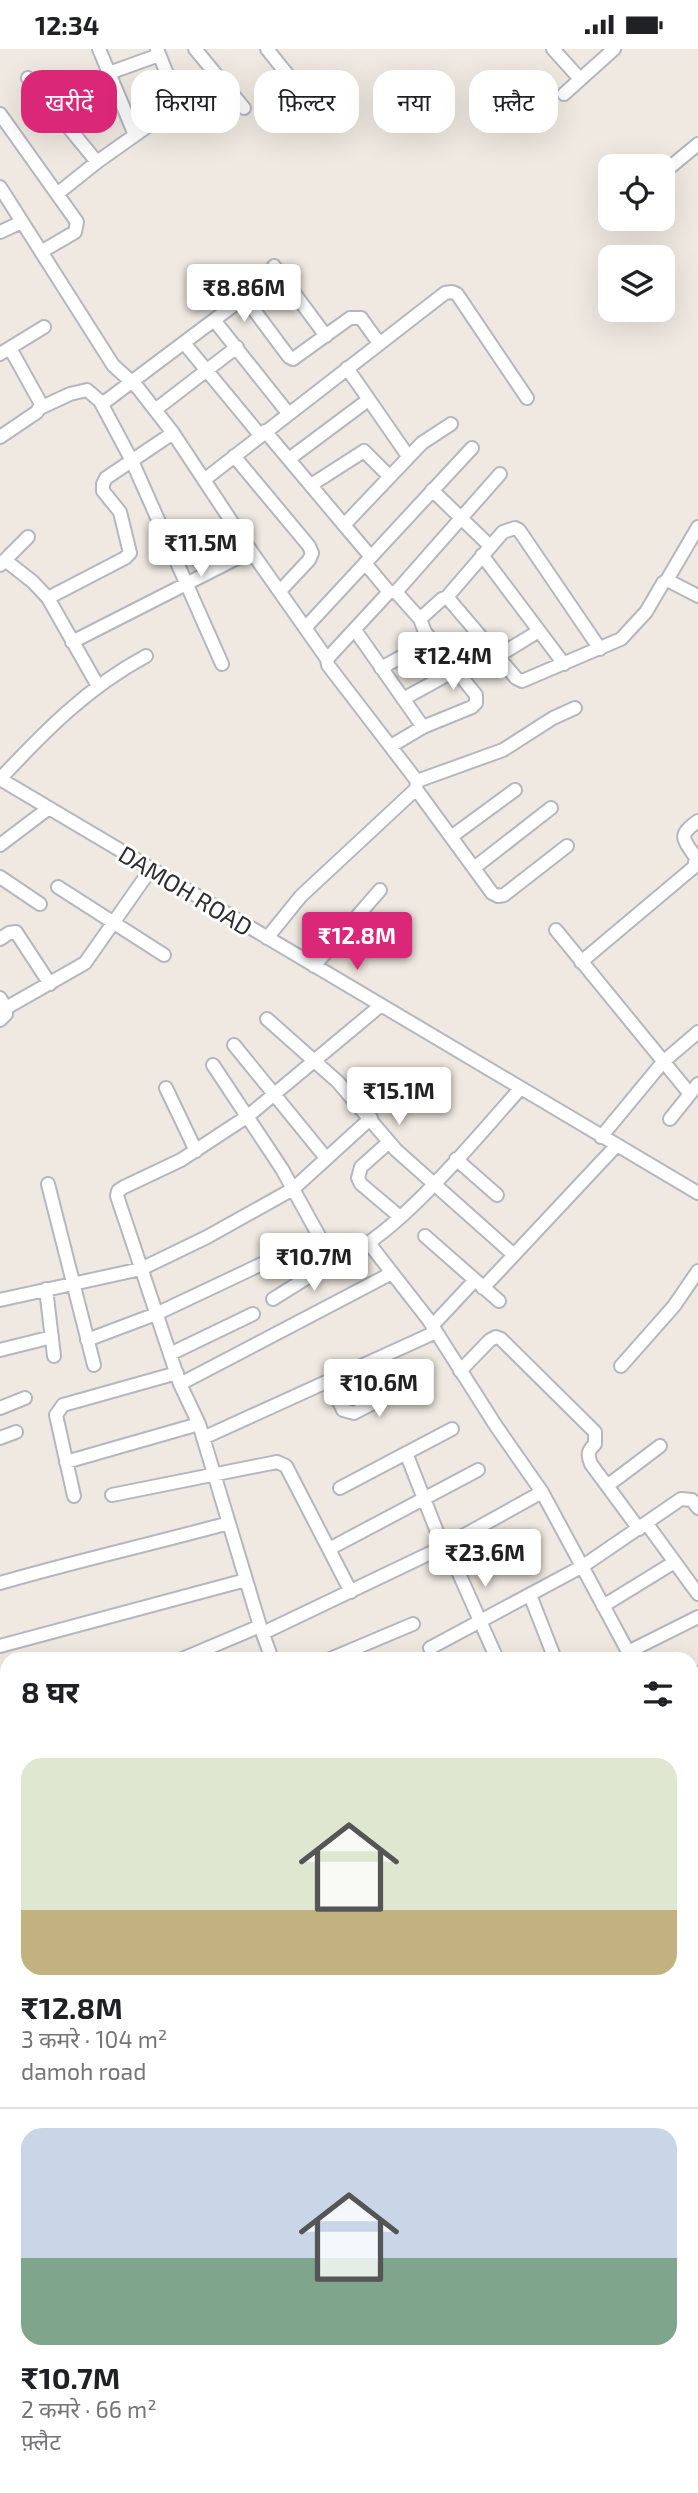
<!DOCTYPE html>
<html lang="hi">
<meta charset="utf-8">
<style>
:root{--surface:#fff;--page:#f2f2f2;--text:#202124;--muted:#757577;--line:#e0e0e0;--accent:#db2777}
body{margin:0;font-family:"Exo 2","Noto Sans Devanagari",sans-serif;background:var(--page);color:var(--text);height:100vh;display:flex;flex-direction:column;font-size:26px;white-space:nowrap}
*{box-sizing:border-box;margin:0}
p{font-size:23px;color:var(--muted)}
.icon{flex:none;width:38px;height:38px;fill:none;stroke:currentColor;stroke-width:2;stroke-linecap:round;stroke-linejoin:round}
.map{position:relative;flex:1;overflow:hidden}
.sheet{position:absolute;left:0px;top:1603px;width:698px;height:842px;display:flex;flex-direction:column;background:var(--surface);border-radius:21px 21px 0 0;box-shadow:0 7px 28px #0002}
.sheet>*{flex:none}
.guide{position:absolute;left:21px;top:21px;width:656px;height:63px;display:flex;gap:14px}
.fabs{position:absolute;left:598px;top:105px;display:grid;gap:14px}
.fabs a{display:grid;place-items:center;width:77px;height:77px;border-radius:14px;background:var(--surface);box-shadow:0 7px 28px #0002;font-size:35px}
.price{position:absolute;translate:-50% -60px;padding:0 16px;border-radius:7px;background:#fff;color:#222;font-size:23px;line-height:46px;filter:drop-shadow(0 2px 4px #0008)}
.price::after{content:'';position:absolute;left:50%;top:42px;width:21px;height:16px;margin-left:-10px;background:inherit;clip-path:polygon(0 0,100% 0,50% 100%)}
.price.selected{background:var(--accent);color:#fff}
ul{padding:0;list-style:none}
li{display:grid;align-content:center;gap:14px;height:371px;padding:0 21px}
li+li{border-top:2px solid var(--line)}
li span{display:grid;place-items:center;height:217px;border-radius:21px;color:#555}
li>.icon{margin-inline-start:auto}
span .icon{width:126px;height:126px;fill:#fffc;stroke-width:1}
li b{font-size:30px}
h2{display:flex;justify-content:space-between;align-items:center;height:84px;padding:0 21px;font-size:30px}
.chip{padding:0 24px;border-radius:21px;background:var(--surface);box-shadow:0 7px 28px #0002;font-size:24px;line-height:63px}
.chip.selected{background:var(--accent);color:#fff}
.status{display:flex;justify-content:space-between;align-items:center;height:49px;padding:0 35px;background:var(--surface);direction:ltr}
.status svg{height:19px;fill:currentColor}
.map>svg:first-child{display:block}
</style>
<div class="status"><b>12:34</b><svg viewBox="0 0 49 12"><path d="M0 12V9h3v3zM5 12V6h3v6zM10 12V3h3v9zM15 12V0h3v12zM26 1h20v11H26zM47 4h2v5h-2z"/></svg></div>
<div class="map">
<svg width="698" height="2444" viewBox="0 0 698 2444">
<rect width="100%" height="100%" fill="#efe9e1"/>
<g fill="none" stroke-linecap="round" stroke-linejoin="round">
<g stroke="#b4b7c1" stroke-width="16">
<path id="minor" d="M99 0 135 86
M157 0 179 55
M195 0 244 59
M267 0 291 30
M553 0 580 30
M109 24 159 6
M28 29 97 113
M564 45 614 0
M0 65 77 173 75 183 41 203
M663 124 698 95
M0 138 113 316 138 339 173 384 251 502 327 610
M57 145 97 113 217 28
M0 183 22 173
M274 217 326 287
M214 271 288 364
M184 294 260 386
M0 305 44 278
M347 319 408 407
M102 355 238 253 243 251 251 257 289 308 293 310 350 269H361L379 294
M40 359 70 345 87 341 100 352 132 412 222 615
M155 361 237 298
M265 382 371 508
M0 388 37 363 41 355 10 299
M234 407 309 497 312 504 309 511 280 542
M289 410 368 351
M204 431 445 244 452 243 457 245 527 349
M311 436 364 402 389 427
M432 441 490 497
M344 476 422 394 451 375
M482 506 564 615
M5 511 33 533 48 549 98 637
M365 514 389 543
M0 516 28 488
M667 531 698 478
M396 543 500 425
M447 548 503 483 515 479 519 481 600 600
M48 549 125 509 130 504 120 463 103 442V435L106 429 173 384
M306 578 472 399
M355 581 423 678
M72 593 251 502
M498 607 539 582
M381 619 432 591
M403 650 456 621
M391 697 423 678 472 658 476 654V646L425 583 420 570
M0 730 698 1144
M0 730C45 682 88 638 146 607
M417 732 503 701 553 669 575 659
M416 740 492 844 498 847 504 846 567 797
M451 788 515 741
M0 796 49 759
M474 819 551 759
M0 828 40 855
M58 838 164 906
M556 881 690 1045
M267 889 301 847 416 740 417 732 328 616 327 610 389 543H396L420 570 442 550 447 548 516 629 522 632 621 590 646 563 663 534 667 531 698 547
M0 890 9 884 16 883 50 935
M581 913 694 818 696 809C683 789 677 787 698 772
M314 917 380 841
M0 949 6 959V965L0 971
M6 959 85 914 151 820
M267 970 338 1033 396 1101 514 1206
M234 996 326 1109
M213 1016 282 1120 329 1205 332 1209 337 1210C392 1194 480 1084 520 1040
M166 1039 196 1102
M670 1070 698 1035
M601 1088 663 1013 698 983
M389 1093 361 1118 358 1129 361 1135 400 1168
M456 1110 497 1146
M48 1135 94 1316
M425 1187 499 1252
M368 1193 428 1270 496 1377 542 1443 632 1610
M483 1239 616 1097
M46 1240 54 1307
M273 1250 337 1210
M0 1251 141 1220 207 1188 293 1140 371 1069
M432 1277 475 1231
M87 1291 156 1265 319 1188
M0 1301 52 1288
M170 1305 253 1265
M621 1317 674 1257 698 1222
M460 1322 490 1291 496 1288 501 1290 595 1383V1395C588 1402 587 1405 591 1415L639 1480
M329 1331 343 1361 354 1364 395 1343V1331L385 1306
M180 1335 392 1224
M0 1359 25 1349
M0 1389 16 1383
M203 1389 436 1283
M406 1404 443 1498
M66 1413 199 1375
M607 1437 660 1397
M340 1439 452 1380
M112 1446 277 1413 286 1417 351 1543
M74 1447 56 1366 63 1356 177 1324
M647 1475 698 1545
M329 1500 478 1421
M457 1520 497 1610
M0 1534C76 1512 152 1495 229 1474
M530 1546 555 1610
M603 1557 673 1514
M263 1584 443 1498 542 1443
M0 1597 246 1531
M430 1599 583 1517 681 1450 692 1451 698 1459
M628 1603 698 1568
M182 1610 260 1577
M272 1610 260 1577 199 1375 180 1335 117 1147 118 1142 124 1138 181 1111 248 1067 380 957
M330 1610 413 1575
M691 1627 698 1624
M0 1725 7 1722
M0 1779 4 1789
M0 1839 7 1835
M0 1874 7 1870
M0 1881 7 1890
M691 2128 698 2146
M0 2379 7 2376
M26 2438 28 2444
M81 2438 84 2444
M137 2438 140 2444
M188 2438 191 2444
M561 2438 566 2444
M100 2444 112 2438
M283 2444 293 2438
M539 2444 551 2438"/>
</g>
<g stroke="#c9c9c9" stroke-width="19">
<path id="major" d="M691 1708 698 1706
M0 1955 7 1950"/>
</g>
<use href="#minor" stroke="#fff" stroke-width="12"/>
<use href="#major" stroke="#f2d163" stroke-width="16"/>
</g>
<g text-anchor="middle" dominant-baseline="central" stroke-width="6" stroke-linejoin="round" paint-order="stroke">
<g font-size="24" fill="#2e2e2e" stroke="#fff">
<text transform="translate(186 841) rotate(31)">DAMOH ROAD</text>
</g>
</g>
</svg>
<div class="fabs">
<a><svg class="icon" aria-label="locate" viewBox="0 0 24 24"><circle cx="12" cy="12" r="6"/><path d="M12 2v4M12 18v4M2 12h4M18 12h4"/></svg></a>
<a><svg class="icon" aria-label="layers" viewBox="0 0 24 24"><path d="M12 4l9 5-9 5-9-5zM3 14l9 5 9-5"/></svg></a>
</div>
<b class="price" style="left:244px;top:275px">₹8.86M</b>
<b class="price" style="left:201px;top:530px">₹11.5M</b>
<b class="price" style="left:453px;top:643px">₹12.4M</b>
<b class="price selected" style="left:357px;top:923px">₹12.8M</b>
<b class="price" style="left:399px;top:1078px">₹15.1M</b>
<b class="price" style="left:314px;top:1244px">₹10.7M</b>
<b class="price" style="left:379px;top:1370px">₹10.6M</b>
<b class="price" style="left:485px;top:1540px">₹23.6M</b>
<div class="guide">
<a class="chip selected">खरीदें</a>
<a class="chip">किराया</a>
<a class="chip">फ़िल्टर</a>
<a class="chip">नया</a>
<a class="chip">फ़्लैट</a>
</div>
<section class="sheet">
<h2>8 घर<svg class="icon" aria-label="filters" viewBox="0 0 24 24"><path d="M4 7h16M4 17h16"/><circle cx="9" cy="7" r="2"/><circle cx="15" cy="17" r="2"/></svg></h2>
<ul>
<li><span style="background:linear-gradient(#dfe7d0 70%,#c2b280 0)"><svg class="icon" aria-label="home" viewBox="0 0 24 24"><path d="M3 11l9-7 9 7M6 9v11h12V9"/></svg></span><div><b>₹12.8M</b><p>3 कमरे · 104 m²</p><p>damoh road</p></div></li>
<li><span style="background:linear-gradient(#c9d6e8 60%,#7fa58c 0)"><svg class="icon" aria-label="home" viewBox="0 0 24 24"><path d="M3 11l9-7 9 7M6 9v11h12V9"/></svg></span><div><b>₹10.7M</b><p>2 कमरे · 66 m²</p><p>फ़्लैट</p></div></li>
</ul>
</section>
</div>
